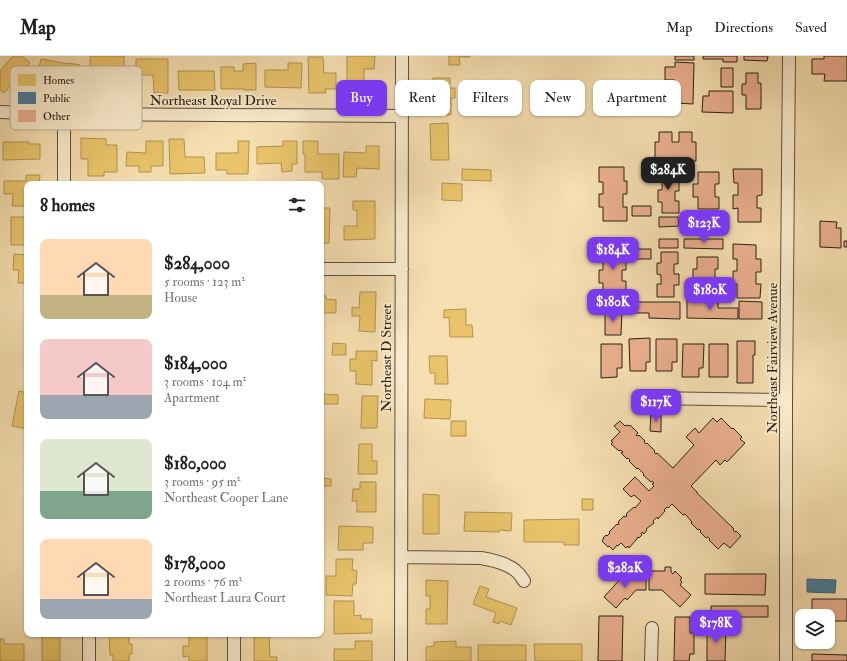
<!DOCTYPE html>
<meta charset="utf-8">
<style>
:root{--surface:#fff;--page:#f6f6f6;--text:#202124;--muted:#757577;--line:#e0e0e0;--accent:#7c3aed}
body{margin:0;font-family:"IM FELL Double Pica",serif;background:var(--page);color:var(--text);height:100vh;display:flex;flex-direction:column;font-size:15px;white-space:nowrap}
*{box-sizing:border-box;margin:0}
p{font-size:13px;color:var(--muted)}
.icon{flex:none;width:22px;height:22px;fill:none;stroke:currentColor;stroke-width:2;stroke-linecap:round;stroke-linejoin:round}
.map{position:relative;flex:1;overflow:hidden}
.details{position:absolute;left:24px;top:125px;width:300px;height:456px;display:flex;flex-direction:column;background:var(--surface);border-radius:8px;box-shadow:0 1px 3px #0004}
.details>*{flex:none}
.hud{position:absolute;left:336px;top:24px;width:380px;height:36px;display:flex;gap:8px}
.tools{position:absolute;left:795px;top:553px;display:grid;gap:8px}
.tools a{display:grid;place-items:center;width:40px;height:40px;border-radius:8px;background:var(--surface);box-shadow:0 1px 3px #0004;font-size:20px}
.price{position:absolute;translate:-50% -34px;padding:0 9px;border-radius:8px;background:var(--accent);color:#fff;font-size:13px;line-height:26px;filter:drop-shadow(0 1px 2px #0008)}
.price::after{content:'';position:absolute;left:50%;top:24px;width:12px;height:9px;margin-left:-6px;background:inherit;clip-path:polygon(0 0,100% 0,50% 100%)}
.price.active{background:#222;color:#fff}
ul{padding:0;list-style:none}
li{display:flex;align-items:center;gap:12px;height:100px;padding:0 16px}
li span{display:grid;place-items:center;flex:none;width:112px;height:80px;border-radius:8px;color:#555}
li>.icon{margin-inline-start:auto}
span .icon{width:48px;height:48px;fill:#fffc;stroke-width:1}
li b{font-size:17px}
h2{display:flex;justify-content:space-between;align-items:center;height:48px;padding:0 16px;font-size:17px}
.tag{padding:0 14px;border-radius:8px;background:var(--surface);box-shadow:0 1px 3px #0004;font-size:14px;line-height:36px}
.tag.active{background:var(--accent);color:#fff}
header{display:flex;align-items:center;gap:24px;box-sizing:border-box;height:56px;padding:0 20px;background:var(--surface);border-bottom:1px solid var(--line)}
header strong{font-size:19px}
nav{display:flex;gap:22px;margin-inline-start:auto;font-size:14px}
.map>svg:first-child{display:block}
</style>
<header>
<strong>Map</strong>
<nav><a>Map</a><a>Directions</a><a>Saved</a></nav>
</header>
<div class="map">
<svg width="847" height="605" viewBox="0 0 847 605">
<rect width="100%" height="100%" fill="#f5deb0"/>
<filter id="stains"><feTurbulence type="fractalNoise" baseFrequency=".005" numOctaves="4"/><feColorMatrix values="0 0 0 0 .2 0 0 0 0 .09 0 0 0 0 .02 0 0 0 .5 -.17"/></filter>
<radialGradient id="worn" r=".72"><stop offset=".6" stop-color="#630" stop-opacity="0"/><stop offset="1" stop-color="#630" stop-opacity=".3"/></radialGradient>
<path fill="#e9c46a" stroke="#af9350" d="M13 0H22L30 7 4 37 0 34V15Z
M90 0H124V25H107V34H90Z
M347 0H375L374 13H364V34H347Z
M449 0H470V1H459L460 9H449Z
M308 1H323L324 17H336V33H325L326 37H309Z
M41 3 68 8V7L80 9 76 28 37 20Z
M136 3H168V37H154L153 19H136Z
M256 7V34H244V33H221V11H234V15H243V8Z
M288 7H302L301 32 265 31V14H288Z
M178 15H214L215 34H179Z
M433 22H450V32H455V42H451V59L432 58Z
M448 67 449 104H431L430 68Z
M81 82 106 83V89H117V116H104V120H88V103H81Z
M169 83H184L185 101H204L205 117 170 118Z
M146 85H163V110H151V116H139V110H126L127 96 146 97Z
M238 85H249L248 118H227V114H216V97H238Z
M283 85H297V108H292V115L282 116 281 107 257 108V91L283 90Z
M303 85H318V98H339V123H322V116H305V98H303Z
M3 86H29V88H40V103L3 104Z
M366 90H379V113L357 112 356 121H343L344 96 366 97Z
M462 113 491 114V125L462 124Z
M26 119H40L39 128H27V150H12L13 138H4V125H26Z
M442 127 462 128V145L442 144Z
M353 145H375V183L344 184V170H357V154H353Z
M321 152H330L329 187H321Z
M11 161H27V189H11Z
M14 198 27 199V227H18L19 214H13Z
M360 236H376L375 276 359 275 360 260H352V251L359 252Z
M321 239 326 240V243L336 244V257H321Z
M466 253V269H472L473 281H450L449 261 444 262V254Z
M333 287 346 288V299H332Z
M356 295H377V305L372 304V329L356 328V315H350V303H356Z
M429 300H447L448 328H435V317H430Z
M19 335 27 337V373L12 370Z
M324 338 338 339V348H324Z
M362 340H378L377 372H361Z
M425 343 451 344 450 363 424 362Z
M451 365H466V380H451Z
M359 388H372V405H377V418H358Z
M321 422 331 423V430H321Z
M360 426H376V456H357V445H352L353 433H360Z
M423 438 439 439V478H423Z
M582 443H593V454H582Z
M25 444H27V458H25Z
M465 456 512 457 511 475 499 474V476L464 475Z
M579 463V489H564V486H524V464Z
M339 470 373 471V487H363V494H338Z
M336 503H353L352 514 357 515 356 528H353L352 540 326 539V520H336Z
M426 524 448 525 447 568H426V553H430V540H426Z
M480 530 489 533 486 541 517 552 511 569 500 565 499 568 493 566 496 557 473 548Z
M334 545H354V560L361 559V563H372V577L334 578Z
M42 578H60V605H42Z
M109 578H129V588H132V598H129V605H113V599H110Z
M189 578H207V605H189V600L183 601V590H189Z
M254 578H269L270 601H277V605H254Z
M0 583H4V588H24V605H0Z
M355 585H372V605H334V593H355Z
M456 585V591H471V605H426V591L434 590V586Z
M534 588H582V605H535Z
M478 589H526V605H478Z"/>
<path fill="#457b9d" stroke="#3d6074" d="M807 523 836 524 835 537 807 536Z"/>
<path fill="#e9ae8d" stroke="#292014" d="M675 0H694V4H675Z
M703 0H737V6H723V3H703Z
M744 0H768L767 5 744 4Z
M824 0H847V25H824L825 18H812V3H824Z
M675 6 694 7 693 48 675 47V43H664L665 30H675V24H665V11H675Z
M721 12H733V31H721Z
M746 17H758V27H761V53H746V39H742V28H746Z
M709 35H733V57L702 56 703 40H709Z
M659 76H672V86H679V76H692V86H696V105H655V86H659Z
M599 111H624V125H627V138H623V151H627V165H603V151H599V138H603V126H599Z
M658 112H675V124L679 123V135H675V145H679V157H662V146H658V134H662V124H658Z
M733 113H762V139L757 140V152H761V166H738V152L733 153V139H738V127H734Z
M698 116H719V128H715V141H719V153H698V141H693V128H698Z
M632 150H651V160H632Z
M659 161H678L679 170 659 171Z
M684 161H723V171H684Z
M820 165 837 166 836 172H841V192L820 191Z
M659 183H678V192H659Z
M684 183H723V193L684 192Z
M844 185H847V191H844Z
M599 188H622V201H626V214H622V225H626V241H603V227H599V214H603V202H599Z
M733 188 756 189V203H761V216H756V228H761L760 242H737V228H733V215H737V203H733Z
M631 193H651V203H631Z
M661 196H678V208H674V218H679V229H674V241H657V228H661V219L657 218V207H661Z
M697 201H718V213H715V226H718V238H697V226H693V213H697Z
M687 245 718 246V252H738V263L687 262Z
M739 245 762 246V263H739Z
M629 246H680V263L649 262V257H629Z
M605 254 622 255 621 279H605Z
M650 282V306H646V315H630L629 283Z
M656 283H677V306H672V315H656Z
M737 285H755V299H753V327H737Z
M601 288H622V312H617V321L601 322Z
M683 288H704L703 312H699V321H682Z
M709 288H728V321H709Z
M651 357 661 358V376L650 375Z
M713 362 717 366 721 362 732 373 733 372 742 381 740 383 745 387 727 406 725 404 720 409 716 404 691 430 697 436V437L734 473 733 474 735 476 736 475 741 480 730 492 724 487 718 493 709 484 710 483 708 481 706 482 700 476 701 475 699 473 698 474 691 467 692 466 685 458 683 459 672 448 668 452 667 451 664 454 665 455 658 463 657 461 653 465 654 467 646 473 647 474 644 478 642 476 641 478 642 479 639 482 638 481 636 484 629 492 628 490 626 492 621 487 618 490 617 489 613 494 609 490 608 491 602 485 604 482H603L606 479 607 480 610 477 609 476 617 468 618 469 619 467 618 466 624 460 626 461 627 459 626 458 634 451 635 452 641 445 634 439 631 441 623 433 635 421 649 435 654 430 652 428 654 427 652 425 651 426 643 419 644 418 638 412 637 413 629 405 630 404 628 402 627 403 621 397 623 396 620 394 619 395 611 388 613 386 611 385 620 376 614 370 620 365 625 370 627 369 629 370 630 369 638 377 636 379 638 380 639 379 645 385 644 386 646 388 647 387 655 395 654 396 656 398 657 397 673 412 694 389 686 381 695 372 699 377Z
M665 511H671V516L673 518 675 515 682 522 680 524 682 526 680 529 691 539 680 551 662 534H649V519H651V515H665Z
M705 518H766L765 539 705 538Z
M622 521H646V534H636L627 544 625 542 616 552 604 541Z
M812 543H847V565H828V560H812Z
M711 550H768V561H711Z
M599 560H623L622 605H598Z
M675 561H690V577H694V598H690L689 605H674Z
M707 572H726L725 605H707Z
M812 598 847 599V605H812Z"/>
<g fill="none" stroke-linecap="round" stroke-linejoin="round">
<g stroke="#5c503b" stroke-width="14">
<path id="minor" d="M0 56 64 58 402 60
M64 58V128
M321 213H402
M647 342 786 344
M401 501 481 502C493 504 507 507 516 515 520 518 522 522 524 525
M89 578V605
M234 578V605
M401 605 402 0
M651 605 652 572
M786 605V344L789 0"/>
</g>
<use href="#minor" stroke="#f8eacc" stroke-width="12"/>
</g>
<g text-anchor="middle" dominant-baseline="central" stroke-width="4" stroke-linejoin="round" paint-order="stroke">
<g font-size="14" fill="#292014" stroke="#f8eacc">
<text x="213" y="44">Northeast Royal Drive</text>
<text transform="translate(386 302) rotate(-90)">Northeast D Street</text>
<text transform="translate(772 302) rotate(-90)">Northeast Fairview Avenue</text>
</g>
</g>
<rect x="10" y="10" width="132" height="64" rx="6" fill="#f8eacc" stroke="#baad95" stroke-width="1"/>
<rect x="18" y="18" width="18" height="12" fill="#e9c46a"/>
<rect x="18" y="36" width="18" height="12" fill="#457b9d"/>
<rect x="18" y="54" width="18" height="12" fill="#e9ae8d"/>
<g font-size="11" fill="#292014">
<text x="43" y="28">Homes</text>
<text x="43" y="46">Public</text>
<text x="43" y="64">Other</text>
</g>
<rect width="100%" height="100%" filter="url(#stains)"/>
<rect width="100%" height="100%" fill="url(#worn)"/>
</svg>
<div class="tools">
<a><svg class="icon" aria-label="layers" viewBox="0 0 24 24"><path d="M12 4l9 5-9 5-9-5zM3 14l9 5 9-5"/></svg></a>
</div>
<b class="price active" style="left:668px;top:135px">$284K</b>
<b class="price" style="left:704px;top:188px">$123K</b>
<b class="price" style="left:613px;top:215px">$184K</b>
<b class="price" style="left:710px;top:255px">$180K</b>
<b class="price" style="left:613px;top:267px">$180K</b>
<b class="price" style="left:656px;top:367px">$117K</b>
<b class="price" style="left:625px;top:533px">$282K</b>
<b class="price" style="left:716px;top:588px">$178K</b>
<div class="hud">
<a class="tag active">Buy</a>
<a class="tag">Rent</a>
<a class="tag">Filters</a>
<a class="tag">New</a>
<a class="tag">Apartment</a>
</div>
<section class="details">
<h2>8 homes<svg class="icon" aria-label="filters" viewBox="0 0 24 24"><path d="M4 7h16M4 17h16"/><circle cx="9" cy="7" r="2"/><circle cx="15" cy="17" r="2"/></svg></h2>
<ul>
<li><span style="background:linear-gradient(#ffd9b3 70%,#c2b280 0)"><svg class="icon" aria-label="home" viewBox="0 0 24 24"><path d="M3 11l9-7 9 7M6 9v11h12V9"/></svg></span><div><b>$284,000</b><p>5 rooms · 123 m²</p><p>House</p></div></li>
<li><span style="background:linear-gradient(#f6c9c9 70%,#9aa5b1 0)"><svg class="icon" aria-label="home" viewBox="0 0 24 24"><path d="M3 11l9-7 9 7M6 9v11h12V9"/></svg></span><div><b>$184,000</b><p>3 rooms · 104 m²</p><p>Apartment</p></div></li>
<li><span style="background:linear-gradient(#dfe7d0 65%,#7fa58c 0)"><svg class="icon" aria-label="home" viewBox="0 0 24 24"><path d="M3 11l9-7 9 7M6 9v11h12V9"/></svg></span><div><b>$180,000</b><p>3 rooms · 95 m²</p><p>Northeast Cooper Lane</p></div></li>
<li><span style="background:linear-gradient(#ffd9b3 75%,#9aa5b1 0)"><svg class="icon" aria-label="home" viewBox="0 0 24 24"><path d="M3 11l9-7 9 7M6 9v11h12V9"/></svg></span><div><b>$178,000</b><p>2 rooms · 76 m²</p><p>Northeast Laura Court</p></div></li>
</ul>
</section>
</div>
